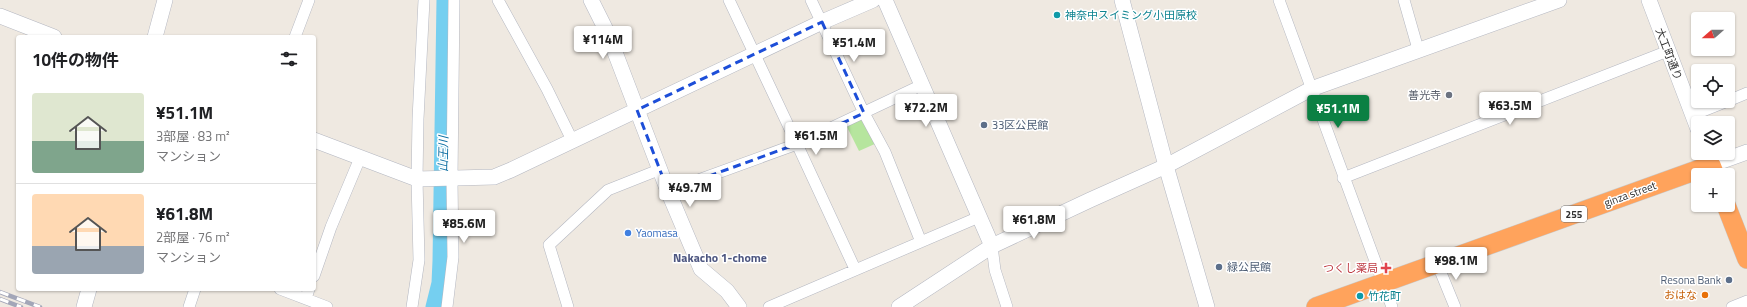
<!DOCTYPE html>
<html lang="ja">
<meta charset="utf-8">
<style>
:root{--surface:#fff;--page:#f6f6f6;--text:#202124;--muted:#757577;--line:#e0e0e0;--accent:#0b8043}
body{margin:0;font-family:"Titillium Web","Noto Sans JP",sans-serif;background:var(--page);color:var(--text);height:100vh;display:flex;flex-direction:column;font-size:15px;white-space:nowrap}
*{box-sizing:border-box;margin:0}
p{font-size:13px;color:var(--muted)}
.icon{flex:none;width:22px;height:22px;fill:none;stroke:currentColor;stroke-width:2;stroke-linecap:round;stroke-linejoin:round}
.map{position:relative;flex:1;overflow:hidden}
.drawer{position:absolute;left:16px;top:35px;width:300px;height:256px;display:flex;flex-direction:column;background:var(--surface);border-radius:4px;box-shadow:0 1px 3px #0004}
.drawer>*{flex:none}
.needle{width:26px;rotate:250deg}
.controls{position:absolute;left:1691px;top:12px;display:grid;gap:8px}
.controls a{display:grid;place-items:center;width:44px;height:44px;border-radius:4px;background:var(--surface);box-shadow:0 1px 3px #0004;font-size:20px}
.price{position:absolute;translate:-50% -34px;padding:0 9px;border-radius:4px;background:#fff;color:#222;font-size:13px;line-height:26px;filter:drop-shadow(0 1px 2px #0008)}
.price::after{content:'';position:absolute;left:50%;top:24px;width:12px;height:9px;margin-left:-6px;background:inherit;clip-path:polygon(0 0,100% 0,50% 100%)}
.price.on{background:var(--accent);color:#fff}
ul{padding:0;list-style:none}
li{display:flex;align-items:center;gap:12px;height:100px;padding:0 16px}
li+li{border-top:1px solid var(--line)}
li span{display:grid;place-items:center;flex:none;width:112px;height:80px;border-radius:4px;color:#555}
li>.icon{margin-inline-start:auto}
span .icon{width:48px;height:48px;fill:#fffc;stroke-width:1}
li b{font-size:17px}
h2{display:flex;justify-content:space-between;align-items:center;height:48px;padding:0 16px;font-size:17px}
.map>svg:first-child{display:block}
</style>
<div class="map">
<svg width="1747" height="307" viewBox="0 0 1747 307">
<rect width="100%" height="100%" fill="#efe9e1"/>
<path fill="#b6e59e" d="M863 116 877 143 859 151 846 125Z"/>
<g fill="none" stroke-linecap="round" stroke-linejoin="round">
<path stroke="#75cff0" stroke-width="17" d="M434 307 440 283 441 261 445 0"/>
<g stroke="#b4b7c1" stroke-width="12">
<path id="street" d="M498 0 547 89 572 140
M729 0 797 144 855 269
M811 0 864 113 885 152 921 242
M1279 0 1392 307
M1404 0 1418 49
M295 37 309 0
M1728 101 1747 93
M1693 115 1728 101
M1343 178 1668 51
M668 191 797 144 922 85
M992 246 995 270 1007 307
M1437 263 1455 307
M314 276 331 227 360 158
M280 289 327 307
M306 299 309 289
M189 307 195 289
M412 307 419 260 417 179 418 119 424 0
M447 307 453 257 452 179 454 0
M568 307 549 245 608 190 661 169
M769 307 979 217
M1732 307 1747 301"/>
</g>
<g stroke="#b4b7c1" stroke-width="16">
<path id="secondary" d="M591 0 608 34 668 191 701 269 727 291 739 307
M885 0 992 246
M1122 0 1166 166 1207 307
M1649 0 1698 129
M0 16 54 37
M155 37 165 0
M314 140 417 179 494 177 511 170 822 22 873 0
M1707 153 1711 165 1747 152
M84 307 89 289
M899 307 992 246 1090 200 1166 166 1311 89 1559 0"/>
</g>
<g stroke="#c9c9c9" stroke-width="20">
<path id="highway" d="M1726 205 1747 259
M1316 307 1711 165 1715 175"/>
</g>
<use href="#street" stroke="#fff" stroke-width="11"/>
<use href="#secondary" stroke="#fff" stroke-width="15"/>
<use href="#highway" stroke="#ffa35c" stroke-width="19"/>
<g stroke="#a3a6b8" stroke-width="4.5">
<path id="rail" d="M0 292 40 307
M0 299 21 307"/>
</g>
<use href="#rail" stroke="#fff" stroke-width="3" stroke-dasharray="9" stroke-linecap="butt"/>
</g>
<path fill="none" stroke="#1d4ed8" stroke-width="3" stroke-dasharray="8 5" stroke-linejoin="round" d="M822 22 864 113 797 144 668 191 637 110Z"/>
<g fill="#0f9aa8" stroke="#fff" stroke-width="1.5">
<circle cx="1057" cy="15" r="4"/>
<circle cx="1360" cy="296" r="4"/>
</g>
<circle fill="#6b7280" stroke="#fff" stroke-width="1.5" cx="1449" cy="95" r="4"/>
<g fill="#5c6f8a" stroke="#fff" stroke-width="1.5">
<circle cx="984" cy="125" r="4"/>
<circle cx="1219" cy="267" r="4"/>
<circle cx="1729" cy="280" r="4"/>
</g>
<circle fill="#3f7fe0" stroke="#fff" stroke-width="1.5" cx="628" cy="233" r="4"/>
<path fill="#e0444e" stroke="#fff" stroke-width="1.5" d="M1384 262h4v4h4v4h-4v4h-4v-4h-4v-4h4z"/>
<circle fill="#e8710a" stroke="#fff" stroke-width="1.5" cx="1705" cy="295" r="4"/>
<g text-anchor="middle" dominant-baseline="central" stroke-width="3" stroke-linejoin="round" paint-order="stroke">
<rect fill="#fff" stroke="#6d6d6d" stroke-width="1" x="1561" y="206" width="26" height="16" rx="3"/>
<g font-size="10" font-weight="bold" fill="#2e2e2e">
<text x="1574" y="214">255</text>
</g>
<g font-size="11" fill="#0d838f" stroke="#fff" text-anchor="start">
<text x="1065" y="15">神奈中スイミング小田原校</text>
<text x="1368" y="296">竹花町</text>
</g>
<g font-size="11" fill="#2e2e2e" stroke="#fff">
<text transform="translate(1669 54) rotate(69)">大工町通り</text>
<text transform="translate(1630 194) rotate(-20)">ginza street</text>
</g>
<g font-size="11" fill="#5b616d" stroke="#fff" text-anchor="end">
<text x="1441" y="95">善光寺</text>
</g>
<g font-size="11" fill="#4e5e75" stroke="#fff" text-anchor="start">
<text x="992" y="125">33区公民館</text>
<text x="1227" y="267">緑公民館</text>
<text x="1721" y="280" text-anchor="end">Resona Bank</text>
</g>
<g font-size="11" fill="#366cbe" stroke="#fff" text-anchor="start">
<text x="636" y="233">Yaomasa</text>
</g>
<g font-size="11" fill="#be3a42" stroke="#fff" text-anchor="end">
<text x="1378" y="268">つくし薬局</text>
</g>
<g font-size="11" fill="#c56008" stroke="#fff" text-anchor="end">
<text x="1697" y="295">おはな</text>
</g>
<g font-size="12" font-style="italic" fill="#0d6fa3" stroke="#fff">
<text transform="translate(443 154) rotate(-89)">山王川</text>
</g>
<g font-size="12" font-weight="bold" fill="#4d5680" stroke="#fff">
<text x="720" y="257">Nakacho 1-chome</text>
</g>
</g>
</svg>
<div class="controls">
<a><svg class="needle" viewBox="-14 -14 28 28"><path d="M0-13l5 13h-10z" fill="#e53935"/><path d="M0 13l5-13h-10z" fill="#757577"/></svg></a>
<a><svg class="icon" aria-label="locate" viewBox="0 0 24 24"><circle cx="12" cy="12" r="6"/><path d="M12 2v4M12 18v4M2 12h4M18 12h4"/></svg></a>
<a><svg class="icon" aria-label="layers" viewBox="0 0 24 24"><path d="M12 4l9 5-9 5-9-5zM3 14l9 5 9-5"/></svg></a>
<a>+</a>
</div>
<b class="price" style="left:603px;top:60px">¥114M</b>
<b class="price" style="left:854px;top:63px">¥51.4M</b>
<b class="price" style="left:1510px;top:126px">¥63.5M</b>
<b class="price" style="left:926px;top:128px">¥72.2M</b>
<b class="price on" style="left:1338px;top:129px">¥51.1M</b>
<b class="price" style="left:816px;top:156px">¥61.5M</b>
<b class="price" style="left:690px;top:208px">¥49.7M</b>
<b class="price" style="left:1034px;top:240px">¥61.8M</b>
<b class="price" style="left:464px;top:244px">¥85.6M</b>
<b class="price" style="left:1456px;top:281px">¥98.1M</b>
<section class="drawer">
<h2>10件の物件<svg class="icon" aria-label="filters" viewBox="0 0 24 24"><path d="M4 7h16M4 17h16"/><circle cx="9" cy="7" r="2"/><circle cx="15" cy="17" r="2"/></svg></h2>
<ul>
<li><span style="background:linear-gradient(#dfe7d0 60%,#7fa58c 0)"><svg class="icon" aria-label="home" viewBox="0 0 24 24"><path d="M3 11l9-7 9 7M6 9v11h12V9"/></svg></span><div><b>¥51.1M</b><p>3部屋 · 83 m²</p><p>マンション</p></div></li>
<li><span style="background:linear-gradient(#ffd9b3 65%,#9aa5b1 0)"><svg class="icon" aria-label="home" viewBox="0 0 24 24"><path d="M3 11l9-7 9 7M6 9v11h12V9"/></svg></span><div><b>¥61.8M</b><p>2部屋 · 76 m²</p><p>マンション</p></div></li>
</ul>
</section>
</div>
